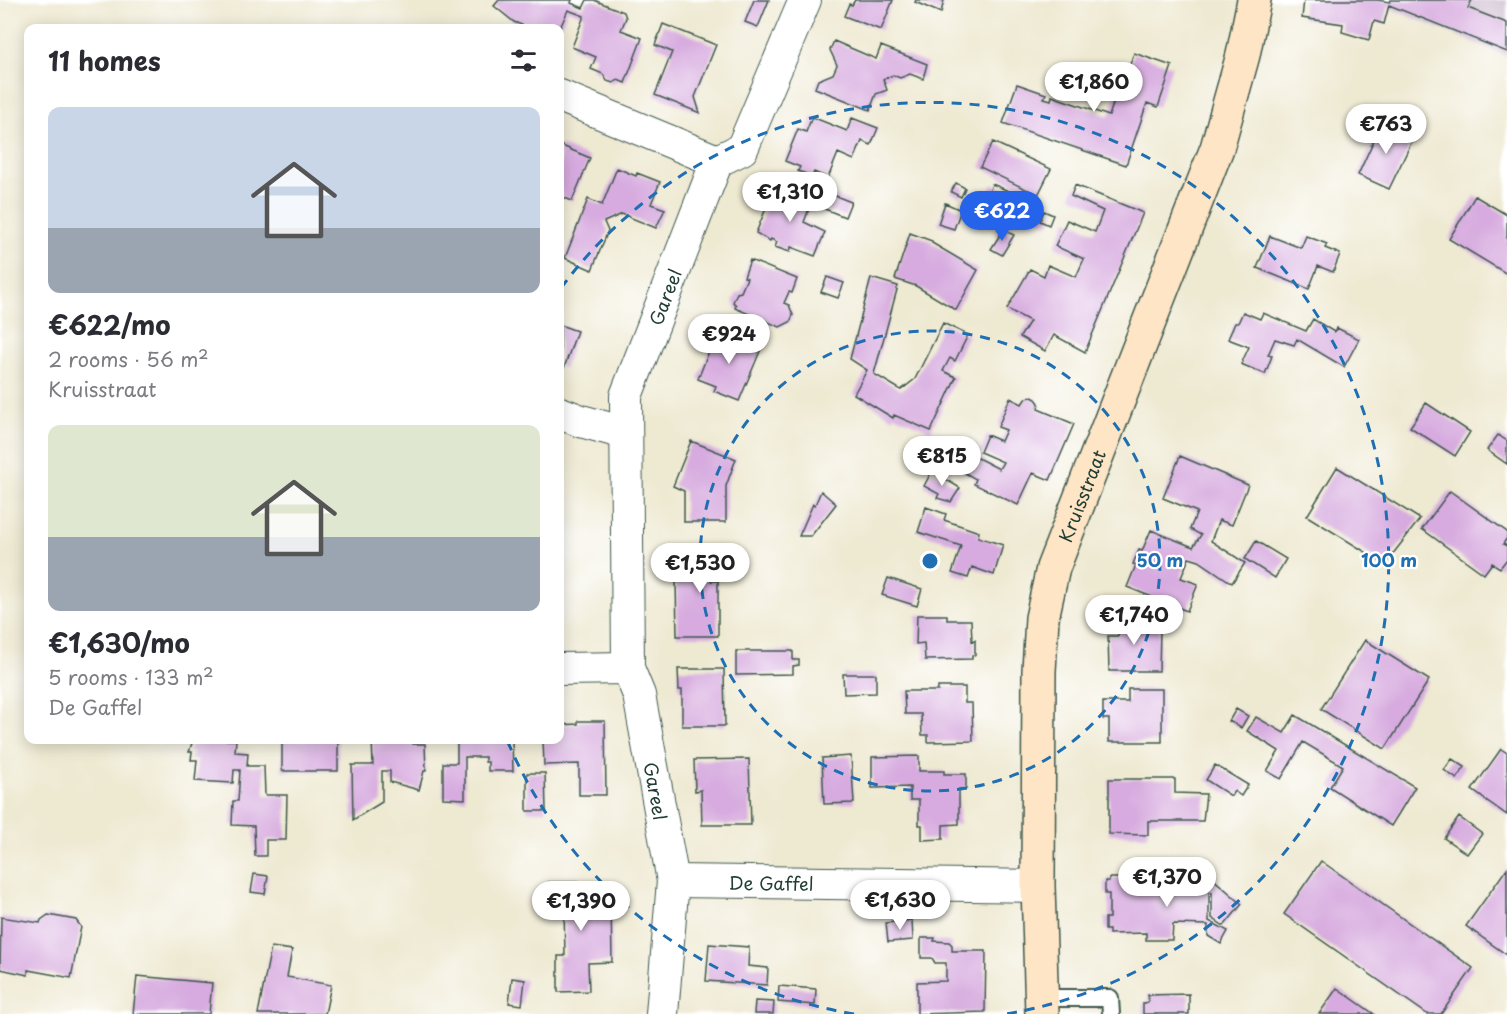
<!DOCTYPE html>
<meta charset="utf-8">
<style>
:root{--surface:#fff;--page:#f7f7f7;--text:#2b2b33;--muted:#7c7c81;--accent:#2563eb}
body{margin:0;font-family:"Playpen Sans",sans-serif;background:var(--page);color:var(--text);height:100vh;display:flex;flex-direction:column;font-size:22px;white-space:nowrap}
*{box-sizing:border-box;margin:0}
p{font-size:20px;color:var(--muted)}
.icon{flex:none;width:33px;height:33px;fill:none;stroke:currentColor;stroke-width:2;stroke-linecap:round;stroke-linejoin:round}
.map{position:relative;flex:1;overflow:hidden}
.details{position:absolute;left:24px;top:24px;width:540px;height:720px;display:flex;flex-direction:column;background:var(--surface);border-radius:12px;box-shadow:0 3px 15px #0003}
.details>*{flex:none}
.price{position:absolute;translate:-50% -51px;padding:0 14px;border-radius:21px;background:#fff;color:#222;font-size:20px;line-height:39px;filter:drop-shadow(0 2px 3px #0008)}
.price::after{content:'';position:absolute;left:50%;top:36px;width:18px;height:14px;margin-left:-9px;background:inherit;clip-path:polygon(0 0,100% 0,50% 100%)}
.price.on{background:var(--accent);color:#fff}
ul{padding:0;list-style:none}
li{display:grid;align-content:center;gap:12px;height:318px;padding:0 24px}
li span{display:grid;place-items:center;height:186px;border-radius:12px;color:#555}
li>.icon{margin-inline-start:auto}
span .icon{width:108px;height:108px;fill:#fffc;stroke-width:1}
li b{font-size:26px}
h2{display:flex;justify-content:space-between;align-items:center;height:72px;padding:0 24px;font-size:26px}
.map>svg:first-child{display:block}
</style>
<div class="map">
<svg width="1507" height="1014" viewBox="0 0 1507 1014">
<rect width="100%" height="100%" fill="#fff"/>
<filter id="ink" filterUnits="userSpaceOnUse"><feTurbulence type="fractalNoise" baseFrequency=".0167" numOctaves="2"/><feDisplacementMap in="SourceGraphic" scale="12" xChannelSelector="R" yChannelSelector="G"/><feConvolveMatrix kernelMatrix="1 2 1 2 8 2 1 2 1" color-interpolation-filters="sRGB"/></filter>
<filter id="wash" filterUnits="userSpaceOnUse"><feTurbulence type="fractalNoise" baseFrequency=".008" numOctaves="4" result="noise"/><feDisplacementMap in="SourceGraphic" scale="24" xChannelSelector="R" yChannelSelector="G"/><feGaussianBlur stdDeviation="1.35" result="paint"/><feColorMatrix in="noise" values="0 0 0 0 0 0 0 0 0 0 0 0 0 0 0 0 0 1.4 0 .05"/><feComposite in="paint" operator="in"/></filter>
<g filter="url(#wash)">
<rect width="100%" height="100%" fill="#eee9d1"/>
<path fill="#cebed1" d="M1390 0H1507V56L1391 9Z"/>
<g id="blocks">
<path fill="#d7abdf" d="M499 0H572L571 3 583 8 587 0H594L624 12 626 18 621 30 642 38 625 83 618 80 613 83 607 81 603 74 591 69 596 57 572 47 584 16 568 10 560 28H520L522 25 514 22 494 6Z
M754 0H769L758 27 745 22Z
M855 0H893L881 30 844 16 849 4 852 5Z
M916 0H944L941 13 915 2Z
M1304 0H1377L1390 2 1391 0H1472L1468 8 1507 23V52L1389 5 1384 24 1374 21 1369 40 1342 32 1343 24 1302 18Z
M663 24 716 45 695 97 700 113 655 95 672 52 655 45Z
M834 41 876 59 881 46 927 64 923 79 910 74 900 78 893 75 883 79 887 90 876 94 870 110 815 88 818 80 833 74 837 65 830 50Z
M1134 53 1172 66 1158 107 1147 103 1126 165 1003 123 1017 84 1046 94 1044 98 1051 100 1052 96 1109 116 1125 69 1128 70Z
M812 117 847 131 852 118 878 128 871 145 862 141 854 160 838 153 828 178 814 172 812 176 798 171 800 167 785 161 798 129 806 132Z
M1383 120 1415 135 1389 189 1358 175Z
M993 142 1051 169 1038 195 980 167Z
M560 145 590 158 572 201 560 196Z
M617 168 636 176 637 173 660 182 651 204 665 209 656 228 622 214 604 222 608 231 592 270 565 258 588 199 602 205Z
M956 183 965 188 961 197 951 192Z
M992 184 1023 197 1017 211 987 198Z
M1075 185 1143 213 1085 352 1054 335 1045 351 1020 337 1030 321 1007 309 1030 269 1044 276 1048 265 1076 277 1084 259 1055 246 1067 220 1095 232 1103 211 1071 196Z
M775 186 812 201 804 222 825 232 815 256 791 247 790 252 775 247 777 242 771 239 770 241 756 233Z
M823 191 851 202 845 217 817 206Z
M1475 196 1507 215V274L1449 239Z
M945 203 961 210 954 229 938 224Z
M1044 211 1053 215 1049 225 1040 221Z
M1003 230 1014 235 1002 255 991 249Z
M910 233 932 241V243L978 270 956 310 916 286 895 279Z
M1270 236 1301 248 1306 236 1327 244 1325 248 1340 254 1333 272 1318 266 1309 289 1257 268Z
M750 260 797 279 792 293 789 292 784 303 789 305 793 315 790 322 780 327 735 308 736 305 733 302 737 293 741 292 747 278 744 277Z
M827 277 844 283 838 298 821 292Z
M871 278 898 286 874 374 901 390 915 379 943 323 968 335 955 361 950 358 943 371 956 377 931 431 894 415 893 418 854 394 867 370 850 359Z
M1243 312 1260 319 1263 313 1306 331 1313 319 1334 332 1337 328 1359 339 1344 367 1297 339 1294 345 1275 339 1268 355 1272 356 1265 374 1241 364 1249 347 1228 339 1235 323H1238Z
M560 325 577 331 564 368 560 367Z
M717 331 761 349 739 401 714 391 716 386 698 379Z
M1032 397 1036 399 1039 403 1038 409 1074 424 1050 480 1033 473 1018 505 974 484 976 479 963 472 972 455 999 469 1003 462 980 452 987 435 1001 441 1006 430 998 427 1010 398 1022 404 1026 398Z
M1426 403 1470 432 1455 456 1410 427Z
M1498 435 1507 441V464L1487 450Z
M691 441 736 459 726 486V522H684V491L673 486Z
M1180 456 1248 485 1232 525 1219 520 1211 541 1245 563 1232 583 1199 561 1189 558 1181 578 1198 584 1187 611 1127 587 1136 565 1133 564 1139 550 1142 551 1151 530 1193 547 1201 535 1190 529 1197 512 1163 498Z
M1337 467 1420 519 1385 564 1307 516Z
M932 471 960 488 951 502 937 498 939 494 924 486Z
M821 491 836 504 811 536H799L813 504 815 505Z
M1450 491 1507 532V538L1503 544 1507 546V559L1500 568 1492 563 1484 574 1422 529Z
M926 507 946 514 944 520 979 532 978 537 1003 545 994 575 972 567 968 578 952 573 961 546 918 532Z
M1256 541 1286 559 1275 578 1245 559Z
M727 550V571H711V581H718V636H677L676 581H688V571H684V551Z
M888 578 922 589 917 606 882 595Z
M1122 608 1160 631 1159 671H1109L1108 636H1118Z
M917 615H947V620H971L972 641 975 640V655H972V659L925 660 924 643 916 644Z
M1365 640 1429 680 1385 749 1321 709Z
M736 651H793V660H799V665L793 666V674L736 675Z
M678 669H724L725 726H682V690H679Z
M843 674H876V693L844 694Z
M938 687H965V703H972L973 741 928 742V735H922L921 714H905L904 691H938Z
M1128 689H1162V742H1109V719H1103V702H1128Z
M1236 709 1248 716 1241 728 1229 721Z
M1295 715 1415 787 1391 826 1330 787 1343 766 1303 742 1281 779 1267 771 1279 751 1247 731 1256 717 1284 733Z
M578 721H605L606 795H579V764L544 765 543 740H560V725L578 724Z
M193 740H236L235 752 248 753 247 766H264L265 795H287L286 840H266V856H255L254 826 232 825 233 801H238L240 770H234L233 783 195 781 197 760H191L192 752H189Z
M282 740H338V771H282Z
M372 740H413V744H425L426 771H424L419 790 390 782V771H382V802L353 820 352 765H373Z
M457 740H512L513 771H488V762H485V757H465V799L443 798V763H457Z
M1501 749 1507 753V815L1472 790Z
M851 756 854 803 824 804 822 758Z
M919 756V771H944V774H966V789H959V824L943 825V839L922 840V825H919V800H910V787L872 788V757Z
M749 759 751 825H702L701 790 695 791 694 760Z
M1452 759 1465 767 1457 779 1444 770Z
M1215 765 1248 785 1241 796 1234 791 1231 796 1206 780Z
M527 773H545L546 811H527Z
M1109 779H1175V793L1206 794 1203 821H1148V835L1109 834Z
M1459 817 1482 834 1467 854 1444 838Z
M1321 861 1473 968 1441 1014H1427L1284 914Z
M1191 868 1212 878 1242 904 1224 926 1212 918V892H1209V921L1228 931 1221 944 1208 936V925L1173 924 1172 940H1146V933L1109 934V930H1105V918H1109V894H1105V881H1109V878H1148V892H1190Z
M1507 868V955L1466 926Z
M254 874 268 876 265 894 251 892Z
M548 882H597V900L599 901V904H611L612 962 588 963 589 991 558 992V956H565L564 908H548Z
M48 915 76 920 81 927 71 978 28 970V975L0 969 1 917 40 923 41 920Z
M912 920 913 940 888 942 886 923Z
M921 938H935L934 941 949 942 952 945V951H986L985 1012 917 1014V982L946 981V963H935L932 958H921Z
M709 944 749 947 748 966 768 968 767 985 706 981Z
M271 947 292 950 287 977 331 985 325 1014H258Z
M137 976 212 983 209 1014H133Z
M512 978 525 980 522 1005 509 1003Z
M779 986 816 989 815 1005 778 1002Z
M1337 988 1374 1014H1319Z
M1189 994V1014H1143V1003L1148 1002V995Z
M755 1001 774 1002 773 1014H754Z"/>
</g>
</g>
<g filter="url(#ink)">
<use href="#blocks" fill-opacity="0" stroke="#3e574c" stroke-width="1.5"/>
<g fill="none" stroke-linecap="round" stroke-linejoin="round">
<g stroke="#3e574c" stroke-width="20">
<path id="lane" d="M1042 998H1110L1111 1014"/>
</g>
<g stroke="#3e574c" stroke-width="34">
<g id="street">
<path d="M560 96 717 161"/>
<path d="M560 413 581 421 625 433"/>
<path d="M560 669 628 668"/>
<path id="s1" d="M673 881 1038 886"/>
<path id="s2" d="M662 1014 673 881 639 695 628 668 626 396 717 161 742 149 805 0"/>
</g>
</g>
<g stroke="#3e574c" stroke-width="36">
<g id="secondary">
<path id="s3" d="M1042 1014 1038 886 1039 671 1042 618 1053 568 1217 148 1243 55 1254 0"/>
</g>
</g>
<use href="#lane" stroke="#fff" stroke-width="16"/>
<use href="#street" stroke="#fff" stroke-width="32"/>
<use href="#secondary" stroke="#fde5c5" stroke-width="33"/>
</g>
</g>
<g fill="none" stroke="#1f6fb2" stroke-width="3" stroke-dasharray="10 8">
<circle cx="930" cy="561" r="230"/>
<path d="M854 1014A459 459 0 0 1 507 740M561 288A459 459 0 1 1 1006 1014"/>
</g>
<g text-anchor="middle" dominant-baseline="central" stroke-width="4.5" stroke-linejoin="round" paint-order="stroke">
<g font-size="18" fill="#1f3d34" stroke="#fff">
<text stroke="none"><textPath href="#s2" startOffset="730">Gareel</textPath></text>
<text stroke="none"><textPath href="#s3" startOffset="525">Kruisstraat</textPath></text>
<text transform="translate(656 791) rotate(80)">Gareel</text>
<text stroke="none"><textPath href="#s1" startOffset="98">De Gaffel</textPath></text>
</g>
</g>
<circle cx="930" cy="561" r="9" fill="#1f6fb2" stroke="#fff" stroke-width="3"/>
<g font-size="18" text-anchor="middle" font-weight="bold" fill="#1f6fb2" stroke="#fff" stroke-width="4.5" stroke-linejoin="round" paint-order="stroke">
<text x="1160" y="567">50 m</text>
<text x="1389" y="567">100 m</text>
</g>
</svg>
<b class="price" style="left:1094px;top:113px">€1,860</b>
<b class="price" style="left:1386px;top:155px">€763</b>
<b class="price" style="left:790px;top:223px">€1,310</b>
<b class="price on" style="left:1002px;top:242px">€622</b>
<b class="price" style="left:729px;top:365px">€924</b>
<b class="price" style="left:942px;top:487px">€815</b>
<b class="price" style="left:700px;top:594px">€1,530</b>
<b class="price" style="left:1134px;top:646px">€1,740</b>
<b class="price" style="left:1167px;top:908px">€1,370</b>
<b class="price" style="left:900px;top:931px">€1,630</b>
<b class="price" style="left:581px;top:932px">€1,390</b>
<section class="details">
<h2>11 homes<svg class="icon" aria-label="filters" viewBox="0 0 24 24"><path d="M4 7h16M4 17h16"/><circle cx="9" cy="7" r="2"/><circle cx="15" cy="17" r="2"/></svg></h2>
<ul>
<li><span style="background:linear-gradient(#c9d6e8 65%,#9aa5b1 0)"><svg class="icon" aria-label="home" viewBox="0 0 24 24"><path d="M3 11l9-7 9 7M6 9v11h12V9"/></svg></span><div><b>€622/mo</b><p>2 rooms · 56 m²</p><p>Kruisstraat</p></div></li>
<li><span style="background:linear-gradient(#dfe7d0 60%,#9aa5b1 0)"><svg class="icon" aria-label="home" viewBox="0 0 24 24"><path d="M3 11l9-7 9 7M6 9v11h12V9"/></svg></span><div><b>€1,630/mo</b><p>5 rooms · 133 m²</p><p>De Gaffel</p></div></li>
</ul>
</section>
</div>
